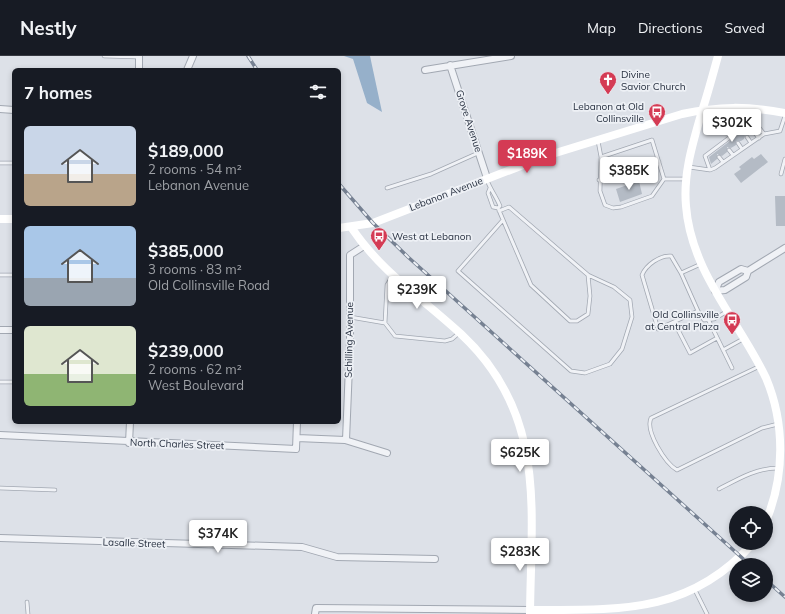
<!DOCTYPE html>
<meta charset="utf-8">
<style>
:root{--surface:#171b24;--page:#20242c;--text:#f1f3f6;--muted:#9ea1a6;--line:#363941;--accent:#d43b54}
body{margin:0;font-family:Mulish,sans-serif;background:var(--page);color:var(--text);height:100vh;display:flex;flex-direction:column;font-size:15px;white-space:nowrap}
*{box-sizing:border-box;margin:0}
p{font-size:13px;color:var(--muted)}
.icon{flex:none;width:22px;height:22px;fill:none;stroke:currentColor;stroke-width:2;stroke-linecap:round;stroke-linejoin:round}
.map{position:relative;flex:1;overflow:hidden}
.drawer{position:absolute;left:12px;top:12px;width:329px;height:356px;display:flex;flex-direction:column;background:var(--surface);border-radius:6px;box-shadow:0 2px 6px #0003}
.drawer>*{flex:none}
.buttons{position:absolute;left:729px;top:450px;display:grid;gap:8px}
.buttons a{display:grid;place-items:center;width:44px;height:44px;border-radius:50%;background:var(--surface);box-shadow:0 2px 6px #0003;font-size:20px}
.price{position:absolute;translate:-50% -34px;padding:0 9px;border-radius:4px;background:#fff;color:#222;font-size:13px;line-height:26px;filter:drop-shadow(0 1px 2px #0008)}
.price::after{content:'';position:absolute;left:50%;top:24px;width:12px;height:9px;margin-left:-6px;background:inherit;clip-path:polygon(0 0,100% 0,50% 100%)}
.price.selected{background:var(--accent);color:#fff}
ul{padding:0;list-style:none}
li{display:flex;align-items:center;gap:12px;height:100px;padding:0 12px}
li span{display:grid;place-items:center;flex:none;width:112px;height:80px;border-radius:6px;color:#555}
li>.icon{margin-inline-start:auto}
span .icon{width:48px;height:48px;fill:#fffc;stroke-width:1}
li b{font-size:17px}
h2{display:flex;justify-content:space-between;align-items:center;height:48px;padding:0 12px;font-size:17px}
header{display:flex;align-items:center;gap:24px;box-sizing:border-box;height:56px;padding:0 20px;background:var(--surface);border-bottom:1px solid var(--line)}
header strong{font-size:19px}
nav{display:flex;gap:22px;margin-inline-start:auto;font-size:14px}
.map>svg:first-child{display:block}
</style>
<header>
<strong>Nestly</strong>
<nav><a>Map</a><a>Directions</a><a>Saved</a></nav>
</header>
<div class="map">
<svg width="785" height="558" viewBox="0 0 785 558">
<rect width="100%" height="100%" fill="#dde1e8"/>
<path fill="#96b0ca" d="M344 0H370L382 56 367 47 353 3Z"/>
<path fill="#b4bbc5" d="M752 68 757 73H752L749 79H745L744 83 741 85H736V89L731 92 727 91V96L722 100 717 98V103L711 108 709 101Z
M761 98 768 106 741 127 734 118 741 113 739 111 752 101 754 103Z
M639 125 642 138 620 146 616 133Z
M775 140H785V170H776Z"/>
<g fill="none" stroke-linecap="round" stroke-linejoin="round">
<g stroke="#a2a8b2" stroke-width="4.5">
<path id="lane" d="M104 0 139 1
M754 76 759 82
M747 81 751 87
M598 85 601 101 652 84 664 123H686
M738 87 742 93
M729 94 733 99
M601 101 600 135 605 149 613 152 621 151 652 140 664 123
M719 101 723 106
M0 107H14
M689 111 710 114 715 112 764 78 780 75 785 60
M710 114 705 100 753 64 764 78
M781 118 785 103
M487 124C490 133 496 140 500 150L498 152 531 229 570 265H577L588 258 590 240 588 219 509 151 499 155
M599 124 659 106
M387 132 431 118 478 97
M490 132 488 137 493 151 498 152
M503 164 458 215 571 315 585 317 610 308 622 293 632 261 630 244 614 231 588 219
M681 217 698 255 658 273 642 219C646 209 660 199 671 200L681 217 701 208
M0 219H14
M698 255 704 264 714 263 726 256
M350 261 385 267 387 229 392 221
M708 263 732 312
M674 266 690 297 717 282
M385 267 395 280 445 285 452 283 459 277
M723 294 743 283
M760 310 651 362C645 375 665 407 677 414L762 372 778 368
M0 326H14
M0 432 55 434
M719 433C738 423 756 412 778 412
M696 536 707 558
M27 546 28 558"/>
</g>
<g stroke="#a2a8b2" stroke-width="8">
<path id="street" d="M450 9 487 122
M139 14V0
M187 14 193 0
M425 14 511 0
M0 53 14 54
M748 215 741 213 719 226 715 235 725 234 746 221 748 215 785 192
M0 274H14
M0 379 296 393 297 366
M297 382 345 384 387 397
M345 384H346L350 285V199L364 190
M129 387 130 366
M0 482 302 491 337 501 435 503
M315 558 316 552 530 554"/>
</g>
<use href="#lane" stroke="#f0f2f6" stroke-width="3"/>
<use href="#street" stroke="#f0f2f6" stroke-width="6"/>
<path stroke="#fff" stroke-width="8" d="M718 0C713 18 708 37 702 55 693 87 683 117 686 150 691 216 739 265 766 322 785 367 785 420 766 465
M0 163H14
M351 171C381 216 422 242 461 278 547 358 531 453 530 558
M339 172 373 167 549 99 682 58C719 50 748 50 785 57
M530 554C620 554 690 558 753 487"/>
<g stroke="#768192" stroke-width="3.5">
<path id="rail" d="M248 0 257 14
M339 128 373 167 408 201 750 509
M766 524 785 541"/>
</g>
<use href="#rail" stroke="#edf0f5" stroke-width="2" stroke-dasharray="6" stroke-linecap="butt"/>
</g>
<defs>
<g id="church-pin" transform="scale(0.9)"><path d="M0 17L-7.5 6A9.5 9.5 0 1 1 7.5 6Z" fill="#d43b54" stroke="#edf0f5"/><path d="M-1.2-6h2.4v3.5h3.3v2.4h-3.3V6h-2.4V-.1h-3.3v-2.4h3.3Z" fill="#fff"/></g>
<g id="bus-pin" transform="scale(0.9)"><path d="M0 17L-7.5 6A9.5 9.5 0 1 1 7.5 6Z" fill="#d43b54" stroke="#edf0f5"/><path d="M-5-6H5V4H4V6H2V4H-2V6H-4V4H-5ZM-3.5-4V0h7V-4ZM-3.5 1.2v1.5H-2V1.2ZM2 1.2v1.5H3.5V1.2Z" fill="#fff"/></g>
</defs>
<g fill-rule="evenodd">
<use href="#church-pin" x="608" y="24"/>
<use href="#bus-pin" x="657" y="56"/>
<use href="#bus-pin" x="379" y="180"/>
<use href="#bus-pin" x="732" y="264"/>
</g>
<g text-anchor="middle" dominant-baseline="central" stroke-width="3.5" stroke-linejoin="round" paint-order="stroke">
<g font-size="10" fill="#262f3f" stroke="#edf0f5" text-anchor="start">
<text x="621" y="18">Divine<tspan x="621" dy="12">Savior Church</tspan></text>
<text x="644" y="50" text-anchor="end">Lebanon at Old<tspan x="644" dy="12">Collinsville</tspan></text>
<text x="392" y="180">West at Lebanon</text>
<text x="719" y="258" text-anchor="end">Old Collinsville<tspan x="719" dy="12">at Central Plaza</tspan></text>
</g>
<g font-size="10" fill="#262f3f" stroke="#edf0f5">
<text transform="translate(469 65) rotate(72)">Grove Avenue</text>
<text transform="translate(446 138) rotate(-21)">Lebanon Avenue</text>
<text transform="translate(349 284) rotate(-89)">Schilling Avenue</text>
<text transform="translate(177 388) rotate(2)">North Charles Street</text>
<text transform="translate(134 487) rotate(2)">Lasalle Street</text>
</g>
</g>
</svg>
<div class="buttons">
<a><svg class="icon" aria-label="locate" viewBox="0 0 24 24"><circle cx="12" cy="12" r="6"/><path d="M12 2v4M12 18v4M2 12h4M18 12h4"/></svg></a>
<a><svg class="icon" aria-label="layers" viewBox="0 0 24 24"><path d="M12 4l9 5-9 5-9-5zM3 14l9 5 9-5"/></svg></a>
</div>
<b class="price" style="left:732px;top:87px">$302K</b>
<b class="price selected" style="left:527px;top:118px">$189K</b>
<b class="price" style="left:629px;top:135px">$385K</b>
<b class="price" style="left:417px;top:254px">$239K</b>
<b class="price" style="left:520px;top:417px">$625K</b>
<b class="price" style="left:218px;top:498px">$374K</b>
<b class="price" style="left:520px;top:516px">$283K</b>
<section class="drawer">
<h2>7 homes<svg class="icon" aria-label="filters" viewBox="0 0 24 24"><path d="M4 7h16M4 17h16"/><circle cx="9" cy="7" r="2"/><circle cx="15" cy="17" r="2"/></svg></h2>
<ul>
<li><span style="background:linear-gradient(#c9d6e8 60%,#b9a48a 0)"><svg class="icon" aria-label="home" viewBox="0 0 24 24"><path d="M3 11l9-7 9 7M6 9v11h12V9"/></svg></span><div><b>$189,000</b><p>2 rooms · 54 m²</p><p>Lebanon Avenue</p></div></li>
<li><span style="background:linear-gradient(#a9c7e8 65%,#9aa5b1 0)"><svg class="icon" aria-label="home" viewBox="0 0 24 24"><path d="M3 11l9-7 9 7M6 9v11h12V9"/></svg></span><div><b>$385,000</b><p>3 rooms · 83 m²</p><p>Old Collinsville Road</p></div></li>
<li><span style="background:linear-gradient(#dfe7d0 60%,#8fb573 0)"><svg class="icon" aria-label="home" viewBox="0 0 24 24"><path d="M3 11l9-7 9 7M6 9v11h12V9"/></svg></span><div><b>$239,000</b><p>2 rooms · 62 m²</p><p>West Boulevard</p></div></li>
</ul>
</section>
</div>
